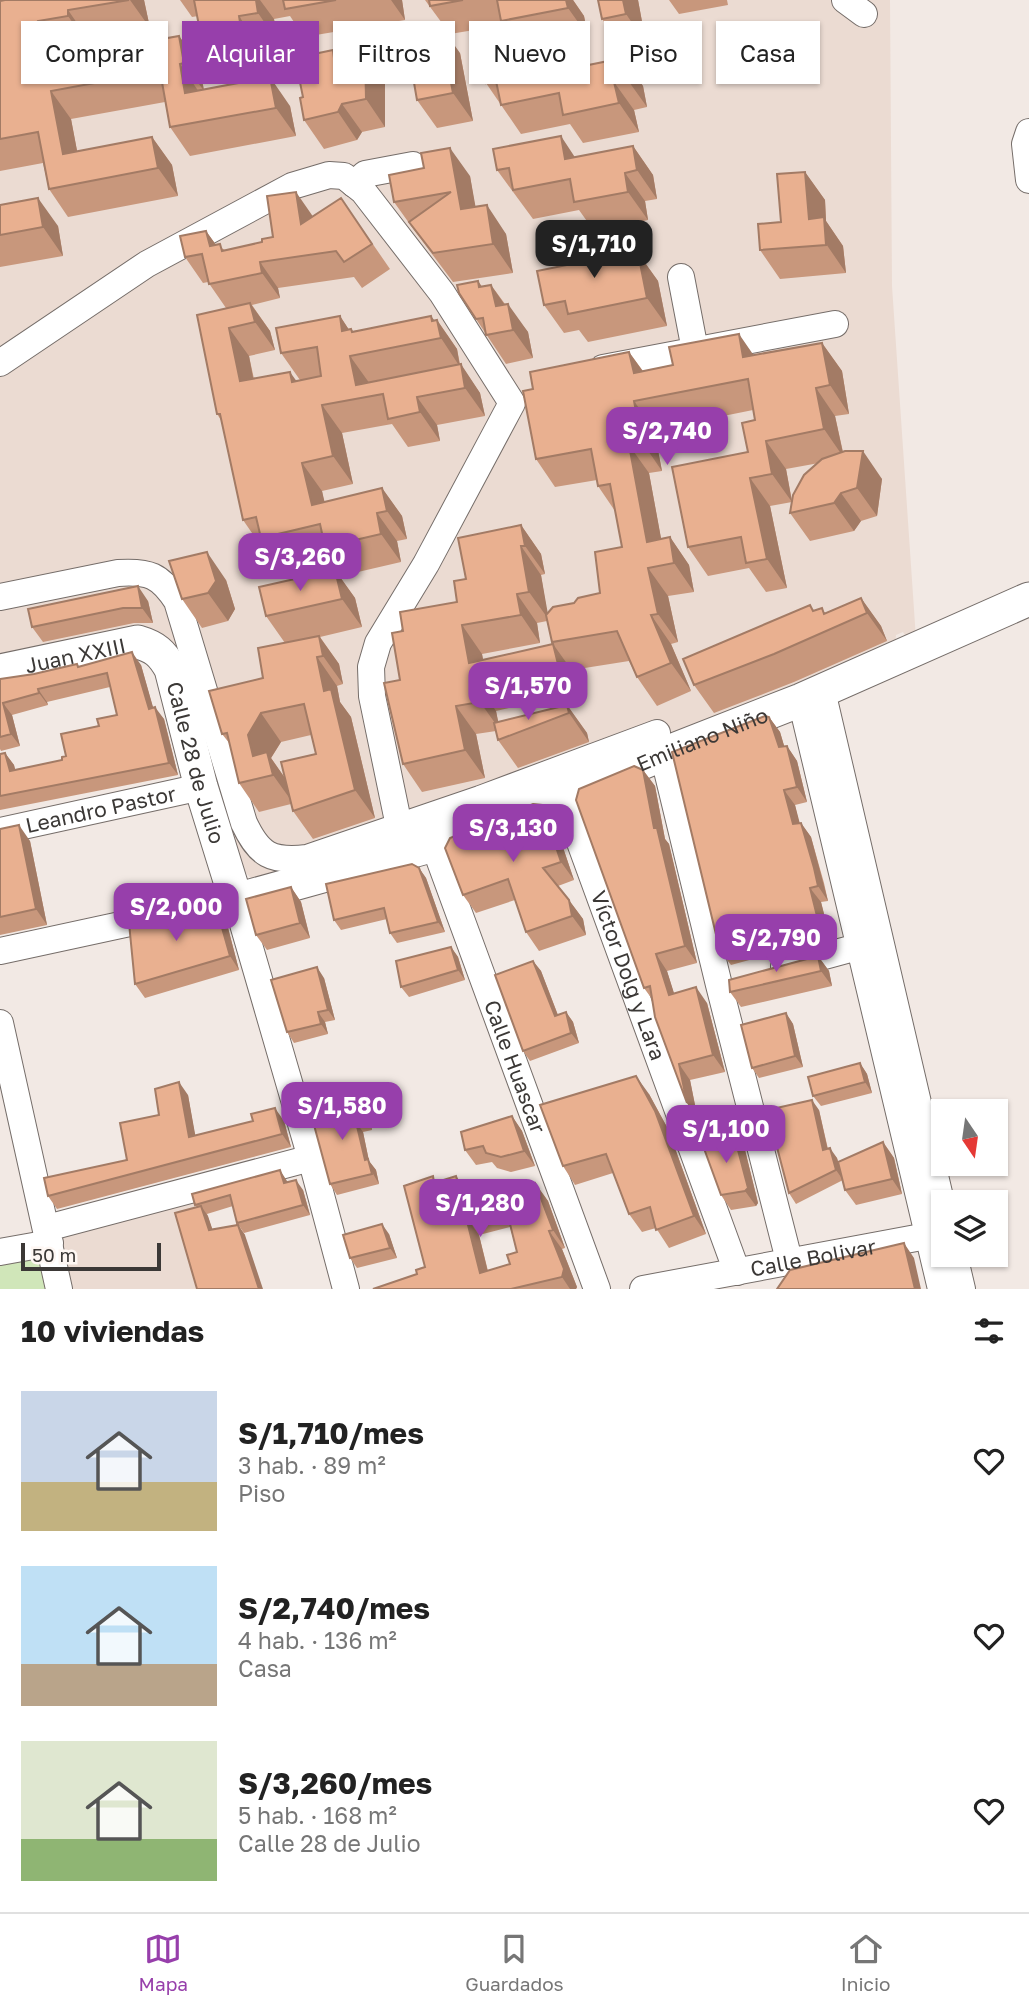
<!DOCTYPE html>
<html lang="es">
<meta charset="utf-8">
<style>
:root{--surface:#fff;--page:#f2f2f2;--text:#222;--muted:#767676;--line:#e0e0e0;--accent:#973fab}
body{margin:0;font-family:"Golos Text",sans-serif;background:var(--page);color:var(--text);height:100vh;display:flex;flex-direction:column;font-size:26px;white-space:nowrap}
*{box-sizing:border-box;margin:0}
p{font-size:23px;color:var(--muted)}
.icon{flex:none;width:38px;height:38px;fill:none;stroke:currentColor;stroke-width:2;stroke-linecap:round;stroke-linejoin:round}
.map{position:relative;height:1289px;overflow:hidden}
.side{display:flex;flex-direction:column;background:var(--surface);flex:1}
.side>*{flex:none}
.top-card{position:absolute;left:21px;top:21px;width:987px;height:63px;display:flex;gap:14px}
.needle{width:46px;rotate:167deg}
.buttons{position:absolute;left:931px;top:1099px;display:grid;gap:14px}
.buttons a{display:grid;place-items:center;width:77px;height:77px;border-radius:0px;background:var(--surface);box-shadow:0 2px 5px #0004;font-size:35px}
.scale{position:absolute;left:21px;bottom:18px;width:140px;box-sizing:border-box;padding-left:7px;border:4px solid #3b3836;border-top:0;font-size:19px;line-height:24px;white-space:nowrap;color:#3b3836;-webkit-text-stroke:5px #fef7f3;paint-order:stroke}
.price{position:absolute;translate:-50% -60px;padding:0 16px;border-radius:14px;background:var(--accent);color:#fff;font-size:23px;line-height:46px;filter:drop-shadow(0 2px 4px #0008)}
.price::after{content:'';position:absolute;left:50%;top:42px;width:21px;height:16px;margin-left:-10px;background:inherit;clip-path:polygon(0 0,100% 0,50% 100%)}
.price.current{background:#222;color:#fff}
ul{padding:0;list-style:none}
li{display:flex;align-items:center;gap:21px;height:175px;padding:0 21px}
li span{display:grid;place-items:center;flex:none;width:196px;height:140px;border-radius:0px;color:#555}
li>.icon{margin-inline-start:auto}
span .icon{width:84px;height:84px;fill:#fffc;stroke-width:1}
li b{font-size:30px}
h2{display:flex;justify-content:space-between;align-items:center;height:84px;padding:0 21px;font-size:30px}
.tag{padding:0 24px;border-radius:0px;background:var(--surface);box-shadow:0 2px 5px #0004;font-size:24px;line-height:63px}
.tag.current{background:var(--accent);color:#fff}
.tabs{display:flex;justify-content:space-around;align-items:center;height:98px;border-top:2px solid var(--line);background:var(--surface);font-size:19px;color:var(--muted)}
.tabs a{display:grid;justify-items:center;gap:4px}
.tabs .current{color:var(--accent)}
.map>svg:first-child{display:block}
</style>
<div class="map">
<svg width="1029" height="1289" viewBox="0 0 1029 1289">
<rect width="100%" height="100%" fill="#f2e9e4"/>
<path fill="#ebdbd2" d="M0 0H890L892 286 916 639 909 642 903 632 896 635 895 648 648 751 253 880 243 870 180 652 172 642 154 630 147 628 0 658Z
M193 1194 199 1218 179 1224 196 1289H73L58 1229Z"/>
<path fill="#d0e6b9" d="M50 1243 59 1289H0V1252Z"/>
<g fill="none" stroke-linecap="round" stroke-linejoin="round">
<g stroke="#756d69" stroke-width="28">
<g id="minor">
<path d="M845 0 864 14"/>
<path d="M1029 132 1025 144 1029 180"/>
<path d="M354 184 365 174 413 165"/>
<path d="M681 277 695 350"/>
<path d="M0 363 147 264 292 186 329 175 344 176 363 191 442 293 512 403 426 564 378 643 371 667 372 696 399 826"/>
<path d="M603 368 835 324"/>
<path d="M0 597 118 573C149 571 160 575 177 601L244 823C259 855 271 862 307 858L480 799 657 733"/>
<path d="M822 691 943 1210"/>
<path d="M801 700 941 1289"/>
<path d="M663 754 719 985 789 1260"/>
<path id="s1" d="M563 796 737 1272"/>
<path id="s2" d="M0 831 201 787"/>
<path id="s3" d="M434 845 597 1289"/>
<path d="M0 951 236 900 311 1158 346 1289"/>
<path d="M784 967 876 942"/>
<path d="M0 1023 59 1289"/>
<path d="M47 1228 311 1158"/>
<path d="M0 1252 50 1243"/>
<path d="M954 1255 962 1289"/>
<path id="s4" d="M643 1289 943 1233"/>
</g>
</g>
<g stroke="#756d69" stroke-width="35">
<g id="major">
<path id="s5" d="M0 671 138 642C155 647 162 653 171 669L201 787 236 900 434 845 563 796 663 754 801 700 1029 599"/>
</g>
</g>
<use href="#minor" stroke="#fff" stroke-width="26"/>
<use href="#major" stroke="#fff" stroke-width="33"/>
</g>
<path fill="#c8977c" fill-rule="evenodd" d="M5 0H144L150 28 88 39V44L58 50 60 58 179 36 199 64 204 90 290 106 296 136 190 156 170 127 165 102 71 119 77 151 152 137 172 165 178 196 68 217 49 189 43 163 0 171V1Z
M180 0H402L405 20 304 37 290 16 274 19 278 42 258 45 261 56 221 64 201 36 198 16 192 17Z
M425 0H573L584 16 588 36 521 49 504 25 450 34Z
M638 0 646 43 622 47 602 19Z
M669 0H727L728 5 679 14Z
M549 48 564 70 623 58 643 86 647 107 634 110 639 132 583 143 570 124 521 134 486 83Z
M460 53 473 121 437 128 417 100 427 75Z
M337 57 385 80V127L362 132 357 140 324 149 304 120 303 97Z
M633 146 653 175 657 199 645 201 648 220 594 231 579 210 533 219 497 170 575 157Z
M805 172 825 200 826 221 843 246 846 273 780 279 760 250 781 222Z
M470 176 475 207 506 234 513 273 453 282 414 230 394 202Z
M341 198 390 269 362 288 354 277 278 288 280 298 252 305 270 331 275 350 249 356 254 379 300 380 281 353 340 316 349 330 351 329 353 331 437 320 457 349 460 364 480 393 485 416 437 425 440 441 408 447 392 424 342 433 353 484 322 491 324 502 382 488 402 516 407 539 397 541 401 562 345 575 330 555 280 567 267 548 263 549 243 520 221 420 217 414 226 308 208 282 203 283 185 257 206 231 216 245 225 250 262 242 313 216Z
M0 205 58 226 63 256 0 267Z
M614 244 623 256 638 253 658 281 667 326 588 342 579 330 564 333 544 305Z
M478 281 482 287 491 285 505 304 528 332 533 358 506 364 476 319Z
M822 343 842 371 849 414 835 416 843 452 882 479 877 516 861 521 854 531 810 541 790 513 792 502 770 506 787 588 766 592 749 568 708 576 688 547 748 452 755 420 753 410 654 430 662 471 649 473 661 539 670 537 689 565 694 592 668 596 678 642 671 644 691 691 657 706 637 677 629 661 572 670 578 692 496 711 498 722 567 705 587 733 589 742 518 768 498 740 496 731 476 734 485 778 422 792 403 764 400 680 403 631 457 602 466 579 521 525 541 554 545 574 541 575 547 613 600 593 622 547 615 511 598 486 597 480 555 487 536 459 533 389 629 352 643 371 753 355ZM819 463 792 501 786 469ZM547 621 553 644 483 660 482 654 540 643 537 623Z
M335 570 355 598 362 627 320 637 339 664 343 684 337 686 340 702 351 717 375 818 313 839 293 811 291 804 259 812 239 783 230 744 222 734 263 678 285 643 266 616ZM311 735 316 754 285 778 271 758 281 742Z
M226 580 235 609 228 621 202 628 182 599Z
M861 598 881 626 887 641 794 682 714 713 694 685 825 613Z
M148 601 153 623H134L43 642 32 627Z
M77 664 79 667 141 665 153 708 164 719 178 775 0 810V754L5 753 14 765 15 770 62 760 99 726 117 715 110 687 47 702 48 705 12 715 20 746 1 751 0 749V679L34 674Z
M769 717 780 732 784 746H787L797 761 807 802 795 805 799 823H801L811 837 824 883 828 901 821 902 830 938 731 965 720 951Z
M643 770 655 786 665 839 669 844 697 963 667 971 674 994 707 1003 725 1072 690 1080 698 1120 687 1103 652 999 644 988Z
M555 824 574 880 558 886 583 919 586 935 539 951 526 932 515 900 476 913 463 895Z
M0 829 30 841 47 925 0 935Z
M419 868 426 878 445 932 397 943 390 933 387 919 341 930 334 920Z
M291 887 301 902 310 938 267 950 256 935Z
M227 924 239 970 145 998 135 984Z
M451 947 458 957 465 980 409 997 401 987Z
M818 956 829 971 832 986 741 1007 730 992Z
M533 961 541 971 558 1015 566 1012 573 1022 579 1043 530 1061 523 1051Z
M324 978 335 1020 325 1022 328 1034 294 1043 287 1032Z
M786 1013 793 1024 803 1067 759 1078 752 1068Z
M860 1063 867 1074 872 1093 821 1106 813 1096Z
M649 1094 668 1129 706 1234 669 1248 656 1228 642 1232 629 1214 613 1173 575 1185 563 1166Z
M188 1095 195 1136 284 1121 291 1147 57 1209 48 1196 127 1160 159 1115Z
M366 1109 372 1130 363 1132 369 1161 376 1170 379 1184 337 1195 330 1184 311 1114Z
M819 1110 828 1149 837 1158 841 1171 883 1142 894 1158 902 1194 856 1205 845 1190 843 1180 796 1204 789 1193 777 1147 769 1137Z
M512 1116 522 1131 535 1166 511 1172 497 1168 492 1162 476 1165 465 1150Z
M745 1150 758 1203 756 1206 731 1210 721 1195Z
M456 1176 468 1193 470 1201 535 1183 548 1201 565 1248 562 1249 577 1287 576 1289H373L417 1274 425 1267 437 1182ZM510 1227 517 1252 510 1264 488 1271 479 1235Z
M287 1181 288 1182 303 1190 310 1215 244 1233 237 1223 233 1206 207 1214 212 1229 238 1225 245 1235 197 1289V1207L195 1205 192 1194Z
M389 1234 397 1258 357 1268 350 1258Z"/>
<path fill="#a37b65" d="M130 0H144L150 28Z
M256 0H260L274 19 278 42 258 13Z
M391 0H402L405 20Z
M560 0H573L584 16 588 36 568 8Z
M623 0H638L646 43 626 14Z
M68 10 88 39V44L68 16Z
M239 16 258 45 261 56 241 28Z
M38 21 58 50 65 89 45 60Z
M440 25 460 53 473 121 453 93Z
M179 36 199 64 204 91 184 63Z
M549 48 569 76 554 72Z
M365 52 385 80V127L366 99Z
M623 58 643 86 647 107 627 79Z
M180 64 199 92 185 93Z
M270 77 290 106 296 136 276 108Z
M614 82 634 110 639 132 619 103Z
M51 91 71 119 83 182 63 154Z
M342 104 362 132 357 140 338 112Z
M561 136 580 165 565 159Z
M152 137 172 165 178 196 158 168Z
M633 146 653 175 657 199 637 170Z
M450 148 470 176 481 237 461 209Z
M805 172 825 200 826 221 843 246 846 273 809 219Z
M625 173 645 201 648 220 628 192Z
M296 192 314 218 301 224Z
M38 198 58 226 63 256 43 227Z
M487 205 506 234 513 273 493 244Z
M206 231 224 256 210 246Z
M614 244 634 272 617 257Z
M638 253 658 281 667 326 647 298Z
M260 262 278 288 280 298 262 273Z
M478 281 495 306 491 285 509 311 508 304 528 332 533 358 513 330 479 287Z
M250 303 270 331 275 350 255 322Z
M340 316 359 345 342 331Z
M431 316 438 325 437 320 457 349 460 367 441 338 432 321Z
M229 328 249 356 259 410 240 381Z
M739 334 759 363 743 357Z
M822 343 842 371 849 414 830 385Z
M629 352 649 380 634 373Z
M350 356 370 384 356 385Z
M461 364 480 393 485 416 465 388Z
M290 372 310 400 292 382Z
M816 388 835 416 844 458 824 429Z
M417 397 437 425 440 441 420 412Z
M634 401 654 430 662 471 642 442Z
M322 405 342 433 353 484 333 456Z
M766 441 786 469 792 502 772 474Z
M629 445 649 473 666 565 647 542Z
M863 451 882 479 877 516 857 488Z
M302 463 322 491 332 533 312 505Z
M750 478 770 506 787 588 767 559Z
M382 488 402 516 407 539 387 511Z
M841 493 861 521 854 531 834 503Z
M377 513 397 541 401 562 381 534Z
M521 525 541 554 545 574 525 546Z
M670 537 689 565 694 592 674 563Z
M521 546 541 575 549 620 529 592Z
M207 552 226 580 235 609 228 621 208 593Z
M648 568 668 596 678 642 658 614Z
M335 570 355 598 362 627 342 599Z
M138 586 148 601 153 623 142 608Z
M517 594 537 623 540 643 521 615Z
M861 598 881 626 887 641 867 613Z
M651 615 671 644 691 691 671 663Z
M462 625 482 654 487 680 469 663Z
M319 636 339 664 343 684 323 656Z
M553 644 573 672 578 692 558 664Z
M132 652 141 665 157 721 149 709Z
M317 657 337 686 340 702 351 717 375 818 355 790 324 691Z
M477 683 496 711 500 730 480 702Z
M38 689 47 702 48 705 39 693Z
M3 703 12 715 20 746 11 734Z
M567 705 587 733 589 742 569 713Z
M456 706 476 734 485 778 465 750Z
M155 707 164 719 178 775 169 763Z
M261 713 281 742 271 758 287 781 293 803 273 775 253 756 248 735Z
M769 717 780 732 789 762 779 747Z
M787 746 797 761 807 802 797 787Z
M5 753 14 765 19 784 10 771Z
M643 770 655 786 665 839 669 844 697 963 685 946 654 828Z
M784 790 795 805 804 839 793 824Z
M542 805 555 824 574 880 561 862Z
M801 823 811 837 828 901 818 886Z
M19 825 30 841 47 925 36 909Z
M419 868 426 878 445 932 438 922Z
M291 887 301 902 310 938 300 923Z
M810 888 821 902 830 938 819 924Z
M569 900 583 919 586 935 572 916Z
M217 910 227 924 239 970 230 956Z
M451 947 458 957 465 980 458 970Z
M656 954 667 971 680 1012 669 995Z
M818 956 829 971 832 986 821 971Z
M533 961 541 971 562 1026 555 1016Z
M317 967 324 978 335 1020 328 1010Z
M696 987 707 1003 725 1072 713 1055Z
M318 1012 325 1022 328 1034 321 1024Z
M566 1012 573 1022 579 1043 571 1033Z
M786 1013 793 1024 803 1067 795 1056Z
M860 1063 867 1074 872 1093 865 1082Z
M679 1064 690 1080 698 1120 687 1103Z
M636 1076 649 1094 668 1129 706 1234 694 1216Z
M179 1082 188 1095 198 1150 189 1137Z
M359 1099 366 1109 372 1130 365 1120Z
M812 1100 819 1110 830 1160 823 1150Z
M275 1108 284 1121 291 1147 282 1134Z
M512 1116 522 1131 535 1166 524 1151Z
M356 1122 363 1132 369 1161 376 1170 379 1184 365 1160Z
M734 1135 745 1150 758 1203 756 1206 745 1191Z
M883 1142 894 1158 902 1194 892 1179Z
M830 1148 837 1158 843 1180 836 1170Z
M280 1170 287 1181 291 1194 284 1183Z
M456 1176 468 1193 474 1215 463 1203Z
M296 1180 303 1190 310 1215 303 1205Z
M535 1183 548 1201 565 1248 553 1230Z
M201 1206 208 1216 216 1240 209 1230Z
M466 1217 479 1235 492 1289 480 1273Z
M382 1224 389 1234 397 1258 390 1248Z
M238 1225 245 1235 263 1289H259Z
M549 1231 562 1249 577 1287 576 1289H570L562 1277Z
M904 1243 914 1258 921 1289H915Z"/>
<path fill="#e9b090" stroke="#a37b65" stroke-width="2" fill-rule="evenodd" d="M5 0H129L68 10V16L38 21 45 60 179 36 184 63 180 64 185 93 270 77 276 108 170 127 160 71 51 91 63 154 152 137 158 168 49 189 38 132 0 139V1Z
M194 0H256L258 13 239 16 241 28 201 36Z
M283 0H336L285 9Z
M429 0H463L430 6Z
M497 0H566L568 8 501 21Z
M598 0H623L626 14 602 19Z
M440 25 453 93 417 100 413 77 427 75 418 29Z
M549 48 554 72 623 58 627 79 614 82 619 103 563 115 559 93 501 105 496 81 486 83 481 62Z
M333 50 334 58 365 52 366 99 342 104 338 112 304 120 300 98 303 97 295 58Z
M561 136 565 159 633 146 637 170 625 173 628 192 574 202 570 179 513 190 509 168 497 170 493 149Z
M450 148 461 209 487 205 493 244 433 253 409 222 451 192 394 202 389 175 424 168 421 153Z
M805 172 809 219 824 217 826 245 760 250 758 224 781 222 777 174Z
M296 192 301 224 341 198 372 244 344 262 336 251 260 262 262 273 209 284 202 254 185 257 180 236 206 231 210 246 220 244 222 251 262 242V239L273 237 267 196Z
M38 198 43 227 0 235V205Z
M614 244 617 257 638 253 647 298 568 314 565 301 544 305 537 271 572 264 570 253Z
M478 281 479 287 491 285 496 306 508 304 513 330 486 335 483 318 476 319 459 293 457 285Z
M250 303 255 322 229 328 240 381 290 372 292 382 321 376 317 347 281 353 276 328 340 316 342 331 351 329 352 332 431 316 432 321 437 320 441 338 350 356 356 385 461 364 465 388 417 397 420 412 388 419 383 394 322 405 333 456 302 463 312 505 382 488 387 511 377 513 381 534 325 547 320 524 261 538 256 517 243 520 220 414H217L197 315Z
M739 334 743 357 822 343 830 385 816 388 824 429 766 441 772 474 750 478 767 559 746 563 741 537 688 547 672 467 748 452 742 423 755 420 748 379 634 401 642 442 629 445 647 542 670 537 674 563 648 568 658 614 651 615 671 663 637 677 617 631 552 642 546 615 553 607 574 603 578 598 600 593 595 552 622 547 610 484 598 486 591 449 536 459 523 391 533 389 530 372 629 352 634 373 673 365 669 347Z
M845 451H863L857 488 841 493 834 503 790 513 793 495 804 475 822 459Z
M521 525 525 546H521L529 592 517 594 521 615 462 625 469 663 553 644 558 664 477 683 480 702 456 706 465 750 403 764 384 683 400 680 392 633 403 631 400 612 457 602 454 581 466 579 458 538Z
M207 552 216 581 208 593 182 599 169 561Z
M335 570 342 599 266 616 259 587Z
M138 586 142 608H123L32 627 28 609Z
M861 598 867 613 774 654 694 685 683 659 810 605 813 611 822 608 824 614Z
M319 636 323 656 317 657 324 691 331 689 355 790 293 811 281 762 316 754 304 704 261 713 248 735 253 756 267 752 273 775 239 783 227 733 222 734 209 691 263 678 258 648Z
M132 652 149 709 155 707 169 763 0 796V754L5 753 10 771 62 760V757L66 756 61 734 99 726 97 719 117 715 107 673 38 689 39 693 3 703 11 734 0 737V679L34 674 77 664 78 667Z
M567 705 569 713 498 740 494 723Z
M765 716 769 717 779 747 787 746 797 787 784 790 793 824 801 823 814 868 818 886 810 888 819 924 720 951 672 752Z
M634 766 643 770 654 828H657L685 946 656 954 669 995 696 987 713 1055 679 1064 687 1103 655 1017 650 986 644 988 576 800 579 789Z
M533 804 542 805 561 862 543 868 569 900 572 916 526 932 508 879 463 895 445 848 450 838Z
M19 825 36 909 0 917V829Z
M412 864 419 868 438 922 390 933 384 908 334 920 326 884Z
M291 887 300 923 256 935 246 899Z
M207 907 217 910 230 956 135 984 129 923Z
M451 947 458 970 401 987 396 961Z
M818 956 821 971 730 992 729 980Z
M533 961 555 1016 566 1012 571 1033 523 1051 495 975Z
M317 967 328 1010 318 1012 321 1024 287 1032 271 980Z
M786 1013 795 1056 752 1068 741 1025Z
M860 1063 865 1082 813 1096 808 1077Z
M636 1076 655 1111 694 1216 656 1230 650 1207 629 1214 606 1154 563 1166 540 1105Z
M179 1082 189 1137 253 1121 251 1114 275 1108 282 1134 48 1196 44 1178 127 1160 120 1123 159 1115 155 1089Z
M359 1099 365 1120 356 1122 365 1160 368 1159 372 1174 330 1184 311 1114Z
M812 1100 823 1150 830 1148 836 1170 789 1193 774 1136 769 1137 763 1111Z
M512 1116 524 1151 501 1157 486 1153 483 1146 465 1150 461 1132Z
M734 1135 748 1188 745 1191 721 1195 702 1143Z
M883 1142 892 1179 845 1190 838 1162Z
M280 1170 284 1183 296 1180 303 1205 237 1223 230 1195 195 1205 192 1194Z
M433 1176 434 1183 456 1176 463 1203 535 1183 553 1230 549 1231 564 1269 562 1277 511 1289H373L417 1274 416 1270 425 1267 404 1186ZM501 1208 502 1213 507 1212 517 1252 507 1255 510 1264 480 1273 466 1217Z
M201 1206 209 1230 238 1225 259 1289H197L175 1213Z
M382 1224 390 1248 350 1258 343 1235Z
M904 1243 915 1289H777L790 1270Z"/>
<g text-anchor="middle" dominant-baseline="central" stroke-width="5" stroke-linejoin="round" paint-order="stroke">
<g font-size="21" fill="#3b3836" stroke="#fef7f3">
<text stroke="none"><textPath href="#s5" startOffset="77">Juan XXIII</textPath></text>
<text stroke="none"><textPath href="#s5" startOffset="919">Emiliano Niño</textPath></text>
<text stroke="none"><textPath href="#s5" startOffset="282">Calle 28 de Julio</textPath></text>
<text stroke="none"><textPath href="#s2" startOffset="103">Leandro Pastor</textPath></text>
<text stroke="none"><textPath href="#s1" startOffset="191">Víctor Dolg y Lara</textPath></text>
<text stroke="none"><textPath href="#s3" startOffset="236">Calle Huascar</textPath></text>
<text stroke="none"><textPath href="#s4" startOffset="173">Calle Bolivar</textPath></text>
</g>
</g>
</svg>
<div class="buttons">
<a><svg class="needle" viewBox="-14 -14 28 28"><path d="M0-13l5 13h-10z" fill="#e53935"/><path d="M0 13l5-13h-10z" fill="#767676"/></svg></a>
<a><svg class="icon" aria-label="layers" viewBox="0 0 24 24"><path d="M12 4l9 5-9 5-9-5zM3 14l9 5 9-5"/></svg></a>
</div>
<div class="scale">50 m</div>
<b class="price current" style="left:594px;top:280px">S/1,710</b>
<b class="price" style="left:667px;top:467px">S/2,740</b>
<b class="price" style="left:300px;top:593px">S/3,260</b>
<b class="price" style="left:528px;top:722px">S/1,570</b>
<b class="price" style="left:513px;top:864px">S/3,130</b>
<b class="price" style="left:176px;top:943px">S/2,000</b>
<b class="price" style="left:776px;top:974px">S/2,790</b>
<b class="price" style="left:342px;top:1142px">S/1,580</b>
<b class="price" style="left:726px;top:1165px">S/1,100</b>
<b class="price" style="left:480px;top:1239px">S/1,280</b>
<div class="top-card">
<a class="tag">Comprar</a>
<a class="tag current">Alquilar</a>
<a class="tag">Filtros</a>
<a class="tag">Nuevo</a>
<a class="tag">Piso</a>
<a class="tag">Casa</a>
</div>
</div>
<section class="side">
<h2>10 viviendas<svg class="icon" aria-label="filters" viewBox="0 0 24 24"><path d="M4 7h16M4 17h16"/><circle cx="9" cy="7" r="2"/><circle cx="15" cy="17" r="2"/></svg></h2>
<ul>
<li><span style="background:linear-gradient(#c9d6e8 65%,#c2b280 0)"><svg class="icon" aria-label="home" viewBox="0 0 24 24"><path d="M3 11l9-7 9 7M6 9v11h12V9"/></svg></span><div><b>S/1,710/mes</b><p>3 hab. · 89 m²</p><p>Piso</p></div><svg class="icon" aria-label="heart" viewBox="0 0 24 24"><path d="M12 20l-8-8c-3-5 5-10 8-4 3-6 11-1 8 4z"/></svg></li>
<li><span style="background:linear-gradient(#bfe0f5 70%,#b9a48a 0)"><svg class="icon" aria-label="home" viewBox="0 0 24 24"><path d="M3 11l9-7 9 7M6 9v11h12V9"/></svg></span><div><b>S/2,740/mes</b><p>4 hab. · 136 m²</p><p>Casa</p></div><svg class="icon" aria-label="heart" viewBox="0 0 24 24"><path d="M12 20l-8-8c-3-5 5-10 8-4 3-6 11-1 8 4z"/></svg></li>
<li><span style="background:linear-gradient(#dfe7d0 70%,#8fb573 0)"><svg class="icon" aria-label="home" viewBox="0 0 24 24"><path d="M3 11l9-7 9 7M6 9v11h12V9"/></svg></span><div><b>S/3,260/mes</b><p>5 hab. · 168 m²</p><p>Calle 28 de Julio</p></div><svg class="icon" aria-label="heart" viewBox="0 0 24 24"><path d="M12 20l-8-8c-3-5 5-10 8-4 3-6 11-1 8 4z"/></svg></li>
</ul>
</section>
<nav class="tabs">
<a class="current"><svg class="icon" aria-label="map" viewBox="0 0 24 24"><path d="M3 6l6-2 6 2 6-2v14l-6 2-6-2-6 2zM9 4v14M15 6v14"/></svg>Mapa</a>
<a><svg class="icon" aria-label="saved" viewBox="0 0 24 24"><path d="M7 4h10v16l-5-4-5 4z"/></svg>Guardados</a>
<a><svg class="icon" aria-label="home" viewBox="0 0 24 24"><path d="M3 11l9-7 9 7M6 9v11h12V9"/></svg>Inicio</a>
</nav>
